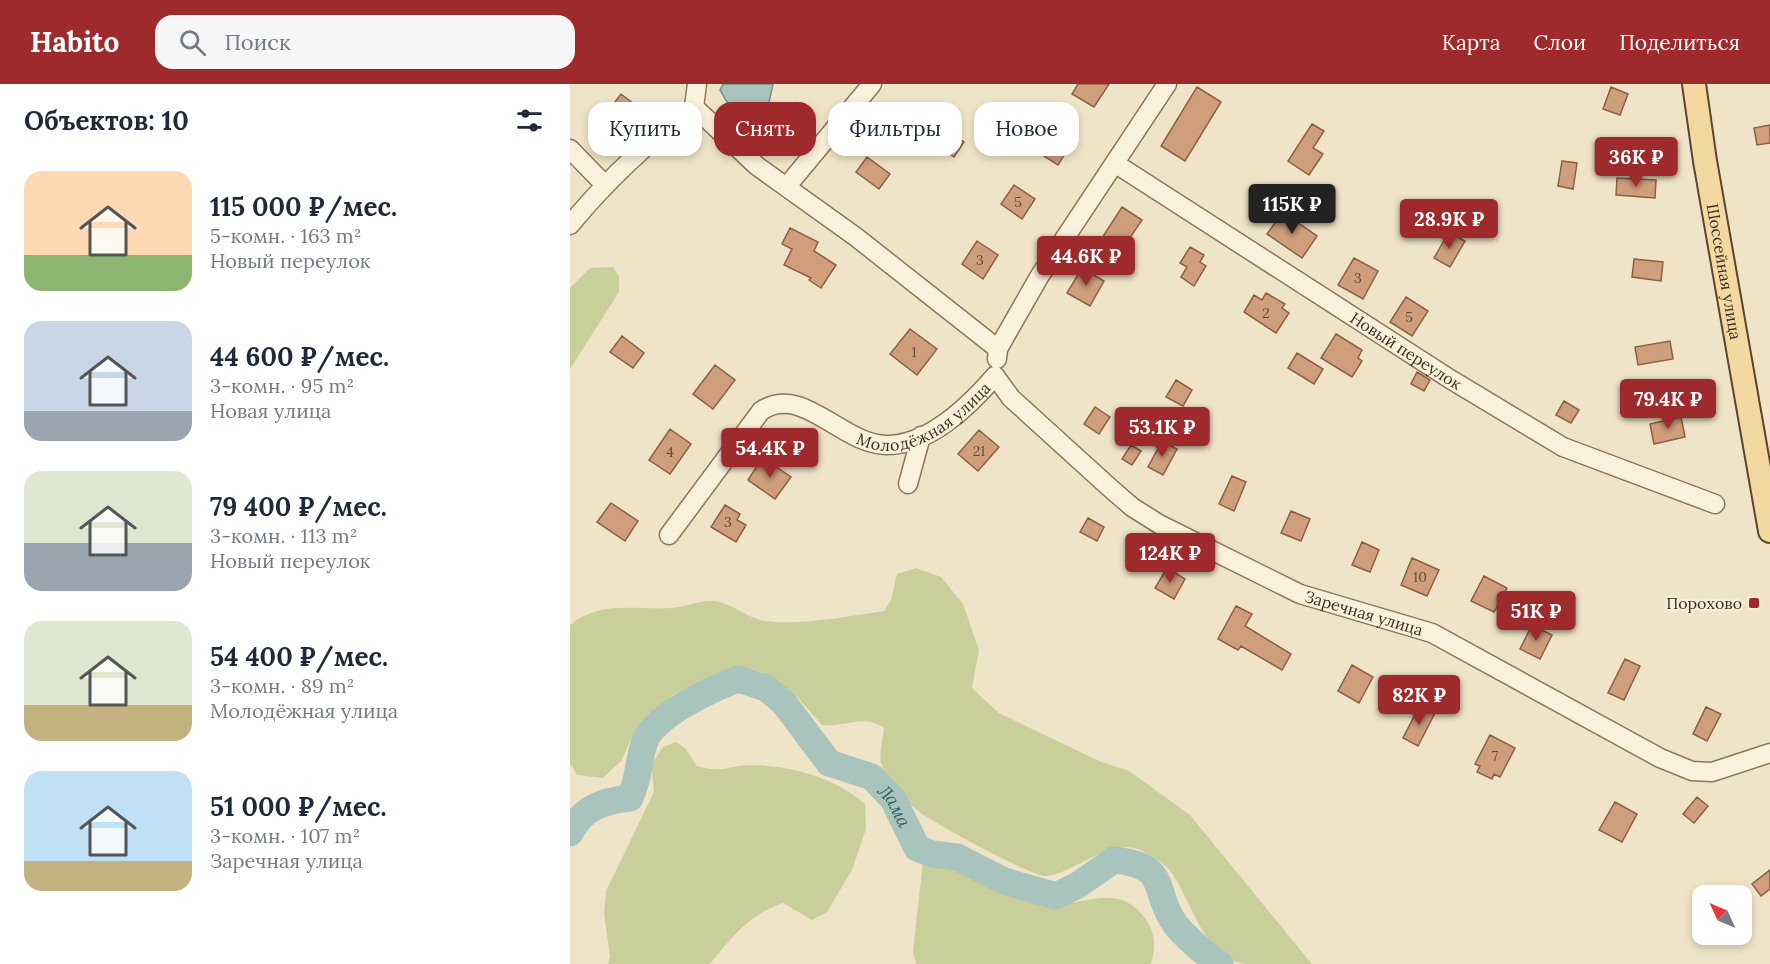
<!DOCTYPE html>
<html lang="ru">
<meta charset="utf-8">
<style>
:root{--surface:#fff;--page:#f6f6f7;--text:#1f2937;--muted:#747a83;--accent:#9e2a2b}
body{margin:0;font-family:Lora,serif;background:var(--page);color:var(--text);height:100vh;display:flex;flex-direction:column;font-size:22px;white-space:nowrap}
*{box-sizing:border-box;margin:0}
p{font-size:20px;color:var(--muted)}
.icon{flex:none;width:33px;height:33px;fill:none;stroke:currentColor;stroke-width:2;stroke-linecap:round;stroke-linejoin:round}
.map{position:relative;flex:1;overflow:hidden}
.sheet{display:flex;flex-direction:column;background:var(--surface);width:570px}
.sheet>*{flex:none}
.banner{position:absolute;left:18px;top:18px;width:570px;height:54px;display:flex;gap:12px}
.needle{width:39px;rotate:314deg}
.tools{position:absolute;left:1122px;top:801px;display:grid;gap:12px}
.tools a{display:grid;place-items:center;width:60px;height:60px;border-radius:12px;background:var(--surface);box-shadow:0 3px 9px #0003;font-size:30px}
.price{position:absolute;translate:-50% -51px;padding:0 14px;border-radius:6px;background:var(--accent);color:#fff;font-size:20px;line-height:39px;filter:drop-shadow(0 2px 3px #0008)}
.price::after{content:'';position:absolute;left:50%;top:36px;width:18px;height:14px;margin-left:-9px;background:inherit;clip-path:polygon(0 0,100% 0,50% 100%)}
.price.selected{background:#222;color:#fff}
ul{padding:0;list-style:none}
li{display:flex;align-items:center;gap:18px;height:150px;padding:0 24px}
li span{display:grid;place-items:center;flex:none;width:168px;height:120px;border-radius:18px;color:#555}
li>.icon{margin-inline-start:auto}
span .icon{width:72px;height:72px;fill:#fffc;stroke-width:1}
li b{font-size:26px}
h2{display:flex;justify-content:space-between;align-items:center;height:72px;padding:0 24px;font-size:26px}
.pill{padding:0 21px;border-radius:18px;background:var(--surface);box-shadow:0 3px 9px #0003;font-size:21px;line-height:54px}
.pill.selected{background:var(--accent);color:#fff}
header{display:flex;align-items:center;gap:36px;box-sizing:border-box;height:84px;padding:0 30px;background:var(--accent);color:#fff}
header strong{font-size:28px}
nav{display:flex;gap:33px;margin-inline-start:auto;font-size:21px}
.search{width:420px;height:54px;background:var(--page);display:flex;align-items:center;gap:15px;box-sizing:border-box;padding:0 21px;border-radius:18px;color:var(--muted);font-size:22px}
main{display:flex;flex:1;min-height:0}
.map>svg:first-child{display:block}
</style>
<header>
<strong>Habito</strong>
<div class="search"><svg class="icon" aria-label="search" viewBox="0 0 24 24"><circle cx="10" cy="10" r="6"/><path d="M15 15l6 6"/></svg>Поиск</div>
<nav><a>Карта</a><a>Слои</a><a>Поделиться</a></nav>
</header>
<main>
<section class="sheet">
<h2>Объектов: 10<svg class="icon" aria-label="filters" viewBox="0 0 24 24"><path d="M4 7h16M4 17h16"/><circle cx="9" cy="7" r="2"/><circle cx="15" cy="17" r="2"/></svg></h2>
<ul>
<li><span style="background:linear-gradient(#ffd9b3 70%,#8fb573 0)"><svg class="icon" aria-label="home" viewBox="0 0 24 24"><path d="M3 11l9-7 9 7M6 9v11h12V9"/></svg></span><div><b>115 000 ₽/мес.</b><p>5-комн. · 163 m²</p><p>Новый переулок</p></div></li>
<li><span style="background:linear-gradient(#c9d6e8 75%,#9aa5b1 0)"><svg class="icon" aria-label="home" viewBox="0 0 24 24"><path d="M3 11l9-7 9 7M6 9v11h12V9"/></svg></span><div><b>44 600 ₽/мес.</b><p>3-комн. · 95 m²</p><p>Новая улица</p></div></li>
<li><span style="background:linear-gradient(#dfe7d0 60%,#9aa5b1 0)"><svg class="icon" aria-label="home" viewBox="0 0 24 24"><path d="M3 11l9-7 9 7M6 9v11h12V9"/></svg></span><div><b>79 400 ₽/мес.</b><p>3-комн. · 113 m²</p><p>Новый переулок</p></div></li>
<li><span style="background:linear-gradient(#dfe7d0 70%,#c2b280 0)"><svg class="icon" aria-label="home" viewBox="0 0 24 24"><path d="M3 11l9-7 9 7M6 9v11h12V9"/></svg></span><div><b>54 400 ₽/мес.</b><p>3-комн. · 89 m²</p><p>Молодёжная улица</p></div></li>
<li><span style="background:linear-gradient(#bfe0f5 75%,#c2b280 0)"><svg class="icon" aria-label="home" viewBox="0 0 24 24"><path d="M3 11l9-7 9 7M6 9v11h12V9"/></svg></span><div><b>51 000 ₽/мес.</b><p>3-комн. · 107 m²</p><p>Заречная улица</p></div></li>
</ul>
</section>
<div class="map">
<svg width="1200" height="880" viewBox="0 0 1200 880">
<rect width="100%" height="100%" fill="#f0e4c8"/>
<path fill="#c9cf9b" d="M43 183 49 192V208L0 285V204L20 184Z
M346 484 371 493 393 520 409 566 402 604 429 629 529 677 559 687 620 731 742 880C721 880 695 880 674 880 636 873 622 822 605 794 599 783 586 774 574 768 541 750 506 790 476 792 463 793 359 737 347 726 334 715 320 700 313 684 307 673 313 656 314 644 296 630 273 643 252 641L227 613 192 588 176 584 147 591 103 611 60 657 52 676 33 694 7 691 0 679V541C30 516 66 526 102 524 115 523 130 516 143 517 160 518 177 534 195 537 230 542 279 532 314 527L321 516 327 490Z
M106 658 115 664 127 682C154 690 158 681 182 681 221 682 265 693 295 720L296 745 282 786 257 828 242 836 213 819C181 829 161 854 140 880H38L40 872 34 829 36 807 84 708 81 681 93 663Z
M361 776C399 784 433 808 472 818 509 828 544 794 574 833 586 849 586 862 581 880H346L343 867 353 778Z"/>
<path fill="#a9c4bc" stroke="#6f938a" stroke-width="1.5" d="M153 0H203L194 41 188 49H181L161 25 150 6Z"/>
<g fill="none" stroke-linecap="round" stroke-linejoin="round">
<path stroke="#a9c4bc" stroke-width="27" id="s1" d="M0 749C12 724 33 717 60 714 70 692 67 681 74 660 82 632 142 605 168 595L196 604 214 619 259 679 302 693 323 715 347 764 362 770 387 773 434 797 486 812 508 801 544 776C601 782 581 806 605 840 613 851 638 873 650 880"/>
</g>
<path fill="#cf9f7d" stroke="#8d5f41" stroke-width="1.5" d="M508 0H539L524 23 502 10Z
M627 3 651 18 615 77 591 62Z
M1041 3 1058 10 1050 31 1033 25Z
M51 10 77 30 61 51 35 31Z
M742 40 754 47 743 64 753 70 739 91 718 77Z
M1200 41V59L1187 61 1184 44Z
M480 46 501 60 488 81 466 67Z
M380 49 394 58 384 73 371 63Z
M297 73 320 90 309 105 286 88Z
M992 77 1007 79 1003 105 988 102Z
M1047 94 1086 96 1085 114 1046 111Z
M444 101 465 115 452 135 431 120Z
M552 123 572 136 551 167 532 154Z
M713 128 747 152 732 174 697 150Z
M220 144 248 158 244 167 266 181 251 204 239 196 241 194 214 181 222 165 212 160Z
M879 148 895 157 880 183 864 174Z
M407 157 428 171 413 195 392 180Z
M620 163 634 171 630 178 636 182 624 202 611 193 617 183 610 179Z
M784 174 808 187 793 215 768 201Z
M1064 175 1093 178 1091 197 1062 193Z
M512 184 534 197 520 222 497 209Z
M696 209 715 220 712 224 719 229 706 249 674 228 684 211 692 216Z
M836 213 858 227 842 252 820 238Z
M340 245 367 265 347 291 320 270Z
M766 250 792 266 788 274 792 277 782 293 751 274Z
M52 252 74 269 63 284 40 268Z
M1100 257 1103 275 1068 281 1065 263Z
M727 269 753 285 744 300 718 284Z
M145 281 165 296 143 325 123 310Z
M847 288 860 296 854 307 841 300Z
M606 296 622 306 613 322 596 313Z
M994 317 1009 326 1001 339 986 331Z
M525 323 540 333 529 350 514 340Z
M1111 333 1115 353 1084 360 1080 340Z
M100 345 121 360 100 390 79 376Z
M409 346 429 363 408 387 388 370Z
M592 357 607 365 593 391 578 383Z
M561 361 571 367 562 381 552 375Z
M199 378 221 393 205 415 178 396 189 379 195 383Z
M662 392 676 398 664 427 649 420Z
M41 419 68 437 55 457 27 438Z
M155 421 170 430 167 436 176 441 166 458 141 443Z
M721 427 740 435 731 457 711 449Z
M518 434 534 443 527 457 510 448Z
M792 458 809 466 800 488 782 481Z
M842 474 869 486 857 512 831 501Z
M597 484 615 495 604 515 585 504Z
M914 492 937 504 924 528 901 517Z
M666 522 682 530 675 542 721 570 712 586 671 562 668 566 648 555Z
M962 541 982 551 970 575 950 565Z
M1055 575 1070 582 1054 616 1038 609Z
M782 581 803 593 789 619 768 607Z
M850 621 865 629 848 662 833 654Z
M1136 623 1151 630 1137 657 1123 650Z
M920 651 945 664 930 693 924 690 922 695 907 688 910 682 905 680Z
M1127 713 1138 722 1124 739 1113 730Z
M1045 718 1067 730 1052 758 1029 746Z
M1200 786V805L1191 812 1182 800Z"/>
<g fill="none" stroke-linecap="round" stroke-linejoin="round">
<g stroke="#8d765c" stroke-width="21">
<g id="minor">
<path d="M124 23 187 82 286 153 428 265"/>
<path d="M124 23 127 0"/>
<path d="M0 65 34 100"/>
<path id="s2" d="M546 80 880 295 993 363 1145 420"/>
<path d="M217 102 302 0"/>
<path d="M0 141C37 96 78 58 124 23"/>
<path d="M427 275 428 265 469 193 597 0"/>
<path id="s3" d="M425 292 441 314 539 403 562 423 589 440 730 510 862 549 1090 674 1122 687 1142 688 1200 669"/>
<path d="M338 400 351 352"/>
<path id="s4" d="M99 451 191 327C232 299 271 360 316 361 359 362 399 322 425 292"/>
</g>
</g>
<g stroke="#5b4430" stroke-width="26">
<g id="major">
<path id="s5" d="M1124 0 1135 77 1200 447"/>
</g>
</g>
<use href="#minor" stroke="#faf1dc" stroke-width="18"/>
<use href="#major" stroke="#f3d9a0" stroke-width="22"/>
</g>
<rect fill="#9e2a2b" stroke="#f7eed8" stroke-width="2" x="1178" y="513" width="12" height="12" rx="3"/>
<g text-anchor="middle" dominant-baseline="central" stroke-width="4.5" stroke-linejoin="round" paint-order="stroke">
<g font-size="14" fill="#624a37">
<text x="448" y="118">5</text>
<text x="410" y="176">3</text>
<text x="788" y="194">3</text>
<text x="696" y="229">2</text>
<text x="839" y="233">5</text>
<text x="344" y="268">1</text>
<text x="409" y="367">21</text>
<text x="100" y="368">4</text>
<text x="158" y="438">3</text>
<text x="850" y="493">10</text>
<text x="925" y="672">7</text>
</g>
<g font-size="16" fill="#3d2e20" stroke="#f7eed8">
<text stroke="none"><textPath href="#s5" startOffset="190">Шоссейная улица</textPath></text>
<text stroke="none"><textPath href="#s2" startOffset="345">Новый переулок</textPath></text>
<text stroke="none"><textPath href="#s4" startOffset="336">Молодёжная улица</textPath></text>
<text stroke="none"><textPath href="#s3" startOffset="446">Заречная улица</textPath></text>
</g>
<g font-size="16" fill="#3d2e20" stroke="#f7eed8" text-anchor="end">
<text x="1172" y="519">Порохово</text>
</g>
<g font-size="18" font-style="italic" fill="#2f5d5a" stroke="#f7eed8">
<text stroke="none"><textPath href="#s1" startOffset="456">Лама</textPath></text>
</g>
</g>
</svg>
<div class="tools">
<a><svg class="needle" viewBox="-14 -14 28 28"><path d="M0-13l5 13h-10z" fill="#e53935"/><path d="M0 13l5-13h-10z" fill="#747a83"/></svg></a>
</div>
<b class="price" style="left:1066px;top:104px">36K ₽</b>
<b class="price selected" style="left:722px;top:151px">115K ₽</b>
<b class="price" style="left:879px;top:166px">28.9K ₽</b>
<b class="price" style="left:516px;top:203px">44.6K ₽</b>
<b class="price" style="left:1098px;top:346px">79.4K ₽</b>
<b class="price" style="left:592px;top:374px">53.1K ₽</b>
<b class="price" style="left:200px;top:395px">54.4K ₽</b>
<b class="price" style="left:600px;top:500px">124K ₽</b>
<b class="price" style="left:966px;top:558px">51K ₽</b>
<b class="price" style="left:849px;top:642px">82K ₽</b>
<div class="banner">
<a class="pill">Купить</a>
<a class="pill selected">Снять</a>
<a class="pill">Фильтры</a>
<a class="pill">Новое</a>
</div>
</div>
</main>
